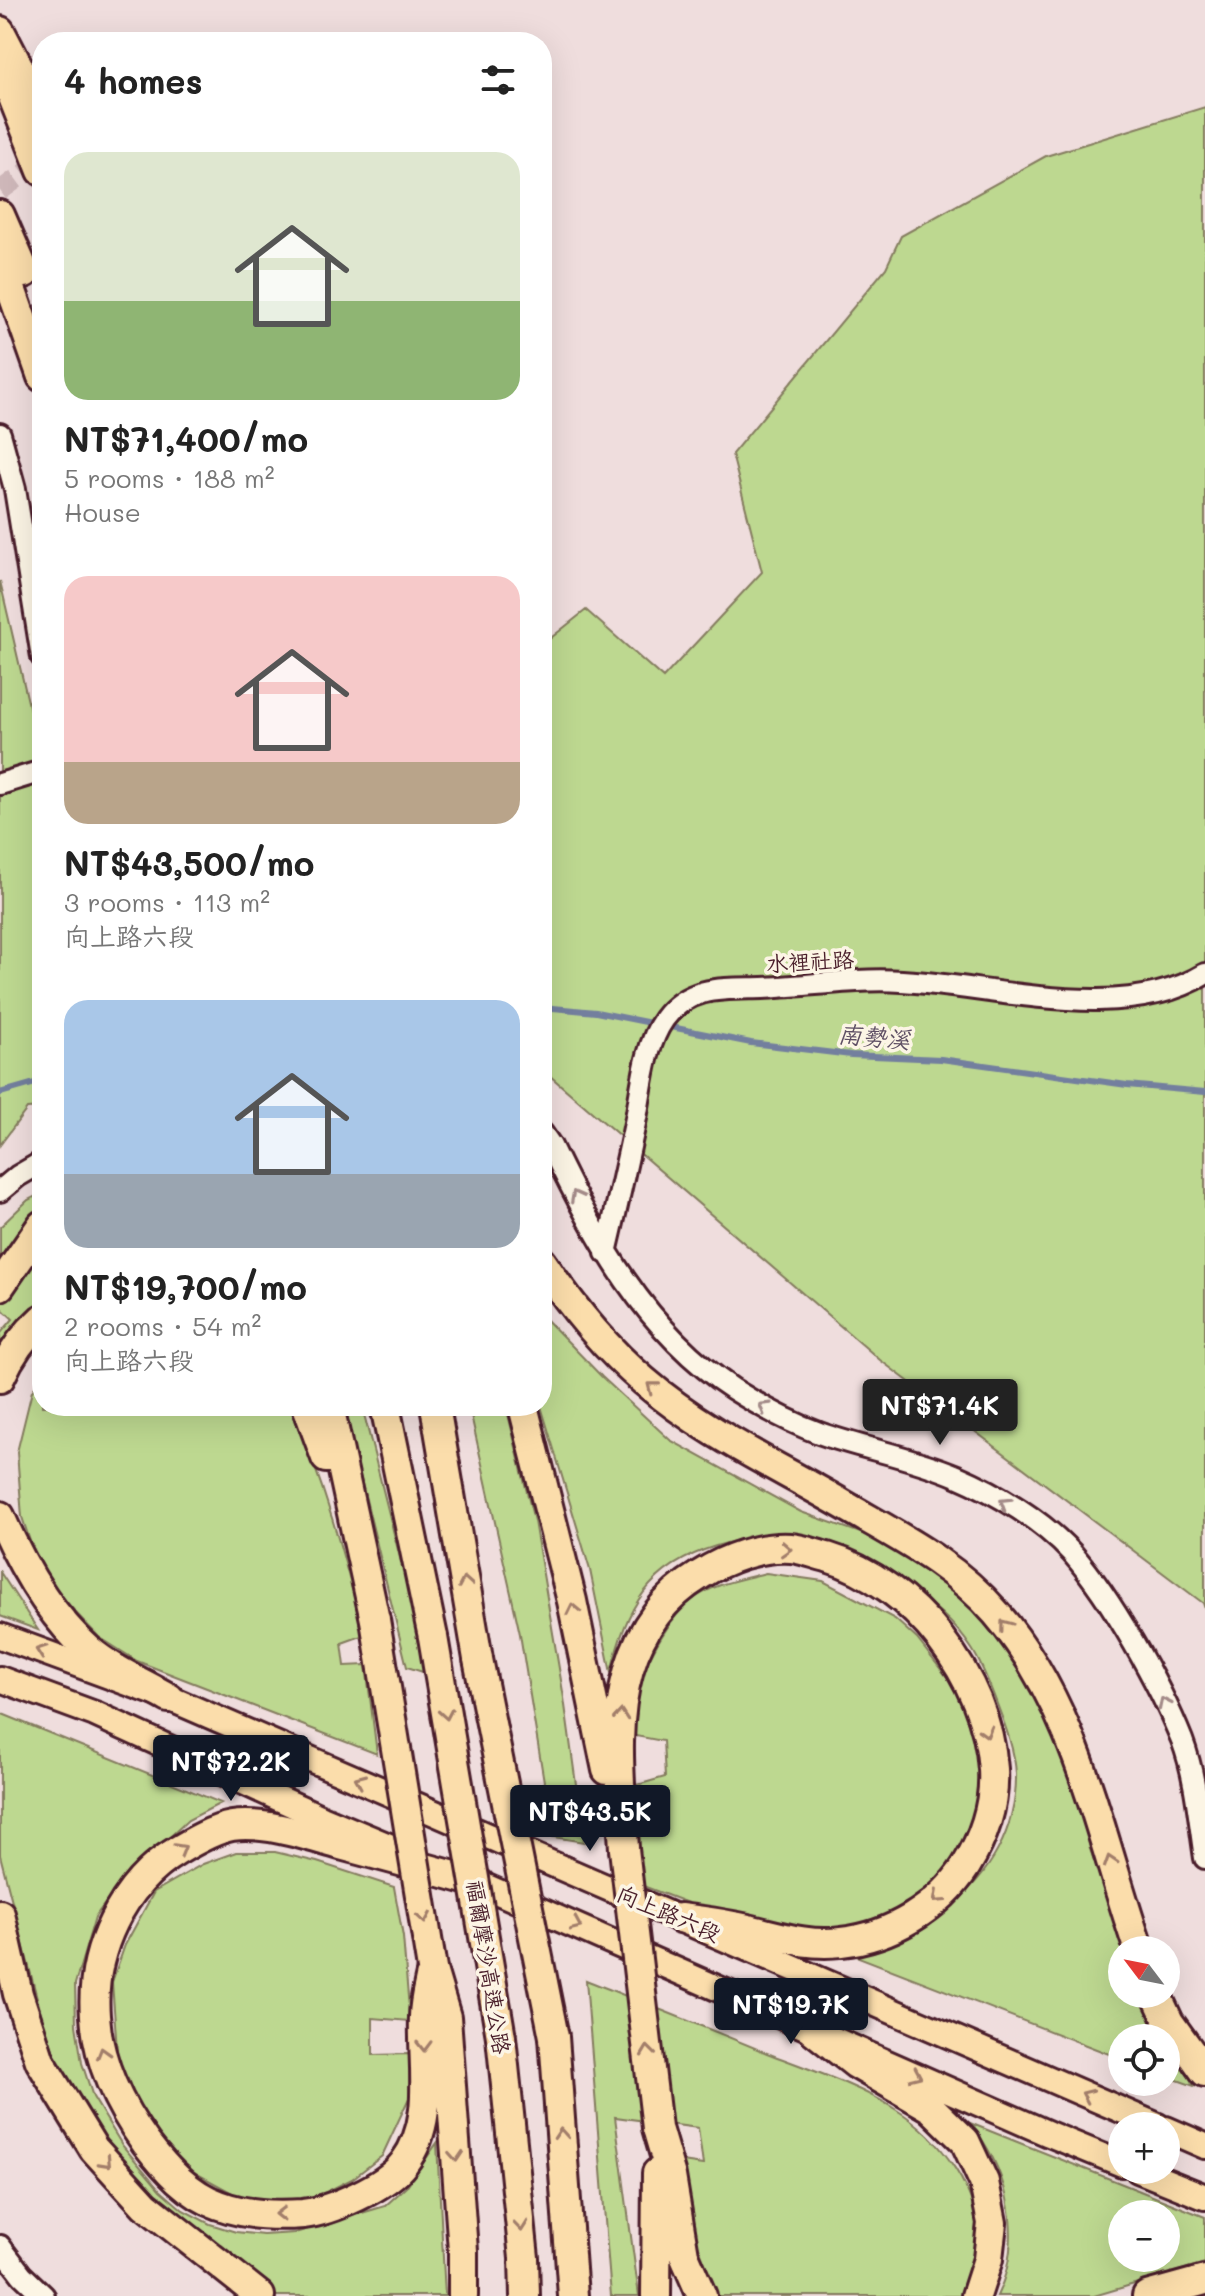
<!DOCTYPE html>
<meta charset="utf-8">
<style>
:root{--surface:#fff;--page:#f6f6f6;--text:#222;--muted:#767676;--accent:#111827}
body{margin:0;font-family:Mali,"LXGW WenKai TC",sans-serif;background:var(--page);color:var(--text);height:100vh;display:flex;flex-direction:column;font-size:30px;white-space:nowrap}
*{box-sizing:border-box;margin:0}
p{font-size:26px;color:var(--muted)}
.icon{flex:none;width:44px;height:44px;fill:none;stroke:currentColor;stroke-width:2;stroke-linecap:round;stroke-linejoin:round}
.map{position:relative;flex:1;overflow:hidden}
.panel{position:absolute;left:32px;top:32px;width:520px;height:1384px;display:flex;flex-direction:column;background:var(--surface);border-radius:32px;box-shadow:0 8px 32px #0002}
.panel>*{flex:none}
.needle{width:52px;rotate:302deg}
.tools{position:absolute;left:1108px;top:1936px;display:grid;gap:16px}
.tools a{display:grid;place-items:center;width:72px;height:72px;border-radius:50%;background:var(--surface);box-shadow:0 8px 32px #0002;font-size:40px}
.price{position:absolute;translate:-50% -68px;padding:0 18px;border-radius:8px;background:var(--accent);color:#fff;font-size:26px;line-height:52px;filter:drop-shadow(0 2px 4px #0008)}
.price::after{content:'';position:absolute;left:50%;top:48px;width:24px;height:18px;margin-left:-12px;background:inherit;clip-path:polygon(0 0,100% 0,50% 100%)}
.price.on{background:#222;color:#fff}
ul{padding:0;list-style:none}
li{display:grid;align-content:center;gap:16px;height:424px;padding:0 32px}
li span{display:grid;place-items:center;height:248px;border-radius:24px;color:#555}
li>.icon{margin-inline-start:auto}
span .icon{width:144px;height:144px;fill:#fffc;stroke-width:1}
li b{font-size:34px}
h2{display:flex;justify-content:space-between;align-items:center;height:96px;padding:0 32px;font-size:34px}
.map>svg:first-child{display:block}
</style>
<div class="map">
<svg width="1205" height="2296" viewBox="0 0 1205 2296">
<rect width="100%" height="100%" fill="#efdddd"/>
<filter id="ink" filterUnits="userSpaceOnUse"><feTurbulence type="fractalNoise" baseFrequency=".0125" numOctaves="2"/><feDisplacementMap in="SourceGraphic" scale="16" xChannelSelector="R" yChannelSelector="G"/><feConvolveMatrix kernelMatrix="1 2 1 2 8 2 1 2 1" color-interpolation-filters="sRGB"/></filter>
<g filter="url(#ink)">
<path fill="#bdd890" stroke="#847c5e" stroke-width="2" fill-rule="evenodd" d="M1205 107V1609L1203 1603 880 1360 542 1069V645L586 610 663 678 762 572 732 454 886 268 901 236 1046 156Z
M0 581 32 719 42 817V1108L27 1109 0 1145Z
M42 1193V1310L0 1350V1334L13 1319 0 1307V1227L28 1200Z
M542 1315 602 1377 670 1440 801 1512 889 1543 960 1589 990 1625 1024 1675 1048 1721 1073 1774 1090 1849 1126 1950H1122V1994H1145L1194 2086 1166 2076V2038H1122V2059L843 1951C865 1945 898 1940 918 1930 929 1925 938 1915 947 1908 990 1876 1017 1829 1016 1774 1015 1751 1005 1725 997 1704 990 1686 983 1666 972 1649 954 1621 929 1602 903 1582 874 1560 842 1541 805 1536 777 1532 743 1538 716 1546 649 1566 625 1608 611 1673L590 1570 541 1406Z
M42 1378V1406H290C324 1480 344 1557 364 1635L342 1643 345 1666 366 1665 377 1754 137 1661 99 1637 77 1614 52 1585 33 1550 22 1517 17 1452 32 1391Z
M343 1406H362L429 1674 407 1667Z
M469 1406H506L534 1521 564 1698 584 1842 553 1837 520 1634Z
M0 1572 38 1630 0 1616Z
M766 1573 823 1581 895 1619 917 1639 950 1681 969 1714 978 1742 980 1802 969 1842 929 1892 892 1916 862 1930 802 1933 693 1905 643 1886 634 1786 665 1777 663 1741 630 1735C631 1723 631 1710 634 1698 642 1668 669 1615 695 1598 716 1583 742 1579 766 1573Z
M0 1713 221 1803 188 1820 120 1883 95 1917 75 1984 76 2025 82 2063 93 2097 122 2145 160 2190 183 2210 210 2224 236 2232 263 2235 295 2233 385 2206 406 2187 437 2143 445 2296H275L154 2197 82 2117 59 2067 43 2021 0 1855Z
M236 1852H275L317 1862 394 1887 403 1937 410 2021 373 2018V2055L410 2054 409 2098 382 2156 352 2179 326 2192 301 2201 269 2202 236 2195 177 2163 139 2108 128 2079 118 2064 112 1982 125 1945 154 1892 203 1864Z
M586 1980C646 2004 707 2028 767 2053 806 2068 860 2086 895 2109 941 2137 982 2194 979 2249 979 2264 971 2281 967 2296H717L692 2228 682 2162 703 2165 698 2128 615 2117 639 2296H611Z
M960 2119 1205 2217V2263L1094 2296H997C1021 2246 1012 2186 983 2141 977 2132 967 2126 960 2119ZM1122 2214H1166V2258H1122Z"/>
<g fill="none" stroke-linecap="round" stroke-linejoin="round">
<path stroke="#737f9e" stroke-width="6" d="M542 1007 596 1012 751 1043 851 1055 941 1059 1127 1085 1205 1092
M0 1093 42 1081"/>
<path stroke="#ceb7b9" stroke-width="20" stroke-dasharray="20 10" stroke-linecap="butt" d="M0 191 42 160"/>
<g stroke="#4a1f2b" stroke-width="26">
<path id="minor" d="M0 434 15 489 42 657
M0 784 42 771
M542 1133 551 1146C595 1238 645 1331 733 1389 760 1406 789 1422 819 1433 864 1449 913 1457 957 1476 997 1493 1043 1521 1072 1553 1112 1599 1159 1683 1182 1740 1196 1777 1199 1819 1205 1858
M0 1191 18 1176 42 1162
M606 1253C616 1210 626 1167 635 1123 642 1090 644 1047 664 1019 689 985 725 989 763 988 809 986 856 978 902 981 994 986 1122 1025 1205 974
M0 2246 22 2275 44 2296"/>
</g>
<g stroke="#4a1f2b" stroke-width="30">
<path id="major" d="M0 1636 169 1698 1158 2126
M0 1679 95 1714 322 1818 401 1851
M464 1877 1049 2134 1122 2164
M1166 2129 1205 2146
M1138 2170 1205 2197"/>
</g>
<g stroke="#4a1f2b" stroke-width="34">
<path id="highway" d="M0 31 42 112
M0 64 42 171
M0 215 25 273
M0 257 42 377
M542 1262C571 1306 604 1347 644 1381 703 1432 777 1466 844 1505 899 1537 954 1564 996 1613 1078 1708 1099 1835 1139 1950
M0 1286 42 1225
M0 1378C10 1355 23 1336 42 1319
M307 1406 326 1458
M329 1406 375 1620
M385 1406 433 1637
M435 1406 478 1659
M523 1406 572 1601 607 1770
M0 1516C21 1564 49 1615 89 1650 111 1669 143 1683 169 1698
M624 1849C621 1790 612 1727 629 1669 641 1628 664 1597 700 1575 726 1558 760 1546 791 1548 803 1549 815 1554 827 1557 914 1583 987 1678 993 1769 995 1803 984 1837 966 1866 939 1908 890 1937 841 1942 809 1946 782 1937 752 1930 728 1924 704 1921 680 1918
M0 1914 18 1994 40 2061 94 2149 145 2205 260 2296
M432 1969C429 1984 424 2001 424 2017 422 2065 436 2121 404 2163 386 2187 331 2211 303 2214 275 2216 245 2215 219 2205 189 2195 165 2168 146 2143 120 2107 98 2062 95 2016 90 1952 122 1884 177 1851 192 1842 214 1829 232 1826 266 1821 312 1837 344 1846 389 1858 434 1870 479 1883
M433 1973 446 2017 463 2251V2296
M1156 1994 1169 2022 1205 2072
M813 2030 856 2064 930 2107 965 2141 984 2182 992 2223 988 2259 976 2296
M501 2037 524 2258 525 2296
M554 2037 573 2296
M657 2128 671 2176 684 2255 702 2296
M656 2296 657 2173
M1147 2296 1205 2280"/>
</g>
<use href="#minor" stroke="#fcf5e5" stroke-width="20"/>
<use href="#major" stroke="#fbddab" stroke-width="24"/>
<use href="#highway" stroke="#fbddab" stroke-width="28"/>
<g stroke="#4a1f2b" stroke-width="34" stroke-linecap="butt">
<path id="highway-bridge" d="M375 1620 432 1969
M433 1637 501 2037
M478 1659 554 2037
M624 1849 657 2128"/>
</g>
<use href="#highway-bridge" stroke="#fbddab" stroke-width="28"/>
</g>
<defs><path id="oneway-chevron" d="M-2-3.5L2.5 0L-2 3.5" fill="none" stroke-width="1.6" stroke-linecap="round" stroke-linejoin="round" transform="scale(2)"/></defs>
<g stroke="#a38a88">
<use href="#oneway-chevron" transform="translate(576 1196) rotate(-118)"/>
<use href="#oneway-chevron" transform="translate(764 1407) rotate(-149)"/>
<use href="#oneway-chevron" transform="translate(1005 1503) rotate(-148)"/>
<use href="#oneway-chevron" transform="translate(1164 1703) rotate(-116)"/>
</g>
<g stroke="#a27e6b">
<use href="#oneway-chevron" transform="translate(652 1387) rotate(-142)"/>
<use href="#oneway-chevron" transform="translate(786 1549) rotate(3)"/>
<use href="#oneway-chevron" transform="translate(465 1582) rotate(-100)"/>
<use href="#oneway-chevron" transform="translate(573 1609) rotate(-102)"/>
<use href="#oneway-chevron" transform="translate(1005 1625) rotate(-127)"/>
<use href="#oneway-chevron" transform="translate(41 1651) rotate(-160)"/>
<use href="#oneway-chevron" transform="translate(446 1714) rotate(80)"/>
<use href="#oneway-chevron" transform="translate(621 1715) rotate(-85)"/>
<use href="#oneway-chevron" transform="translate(986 1732) rotate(74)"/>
<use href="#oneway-chevron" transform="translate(360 1780) rotate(-157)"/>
<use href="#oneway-chevron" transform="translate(181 1849) rotate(-30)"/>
<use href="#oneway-chevron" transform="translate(1110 1861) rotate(-108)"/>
<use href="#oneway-chevron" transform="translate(938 1898) rotate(138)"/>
<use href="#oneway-chevron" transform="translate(424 1918) rotate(81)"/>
<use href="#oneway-chevron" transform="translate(576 1925) rotate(24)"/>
<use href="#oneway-chevron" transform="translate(424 2046) rotate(89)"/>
<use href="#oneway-chevron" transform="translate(648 2051) rotate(-97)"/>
<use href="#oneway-chevron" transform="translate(103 2053) rotate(-106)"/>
<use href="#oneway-chevron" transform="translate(916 2075) rotate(24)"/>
<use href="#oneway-chevron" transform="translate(1087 2095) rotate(-156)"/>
<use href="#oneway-chevron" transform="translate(561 2134) rotate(-94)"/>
<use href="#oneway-chevron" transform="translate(456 2156) rotate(86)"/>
<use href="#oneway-chevron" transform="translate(106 2162) rotate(47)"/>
<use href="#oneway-chevron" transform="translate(280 2214) rotate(-179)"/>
<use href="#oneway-chevron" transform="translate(521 2226) rotate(84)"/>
</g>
</g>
<g text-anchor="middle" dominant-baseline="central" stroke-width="7" stroke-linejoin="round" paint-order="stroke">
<g font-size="22" fill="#4a1f2b" stroke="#fcf5e5">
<text transform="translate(810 961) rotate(-3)">水裡社路</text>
<text transform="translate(669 1913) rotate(23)">向上路六段</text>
<text transform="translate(489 1967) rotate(81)">福爾摩沙高速公路</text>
</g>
<g font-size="24" font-style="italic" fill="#5e4f64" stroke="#fcf5e5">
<text transform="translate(874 1036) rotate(5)">南勢溪</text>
</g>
</g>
</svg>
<div class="tools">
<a><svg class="needle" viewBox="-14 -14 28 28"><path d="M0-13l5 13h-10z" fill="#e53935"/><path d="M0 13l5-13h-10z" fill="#767676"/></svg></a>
<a><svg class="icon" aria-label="locate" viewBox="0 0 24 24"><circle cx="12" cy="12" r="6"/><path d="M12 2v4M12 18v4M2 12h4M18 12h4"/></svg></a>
<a>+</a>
<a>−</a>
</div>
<b class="price on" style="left:940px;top:1447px">NT$71.4K</b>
<b class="price" style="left:231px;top:1803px">NT$72.2K</b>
<b class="price" style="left:590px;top:1853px">NT$43.5K</b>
<b class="price" style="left:791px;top:2046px">NT$19.7K</b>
<section class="panel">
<h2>4 homes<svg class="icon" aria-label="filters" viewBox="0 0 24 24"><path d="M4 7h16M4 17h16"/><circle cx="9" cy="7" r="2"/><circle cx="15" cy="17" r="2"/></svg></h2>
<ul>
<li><span style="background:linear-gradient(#dfe7d0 60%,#8fb573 0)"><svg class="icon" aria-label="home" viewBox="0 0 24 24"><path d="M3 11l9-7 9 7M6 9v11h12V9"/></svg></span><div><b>NT$71,400/mo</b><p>5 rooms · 188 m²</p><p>House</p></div></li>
<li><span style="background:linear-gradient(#f6c9c9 75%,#b9a48a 0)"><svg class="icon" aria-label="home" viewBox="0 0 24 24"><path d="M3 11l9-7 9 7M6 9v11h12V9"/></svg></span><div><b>NT$43,500/mo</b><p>3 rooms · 113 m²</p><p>向上路六段</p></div></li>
<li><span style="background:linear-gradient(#a9c7e8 70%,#9aa5b1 0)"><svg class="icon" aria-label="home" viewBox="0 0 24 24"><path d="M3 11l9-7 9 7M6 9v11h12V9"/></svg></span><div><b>NT$19,700/mo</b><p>2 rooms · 54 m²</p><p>向上路六段</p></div></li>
</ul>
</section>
</div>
